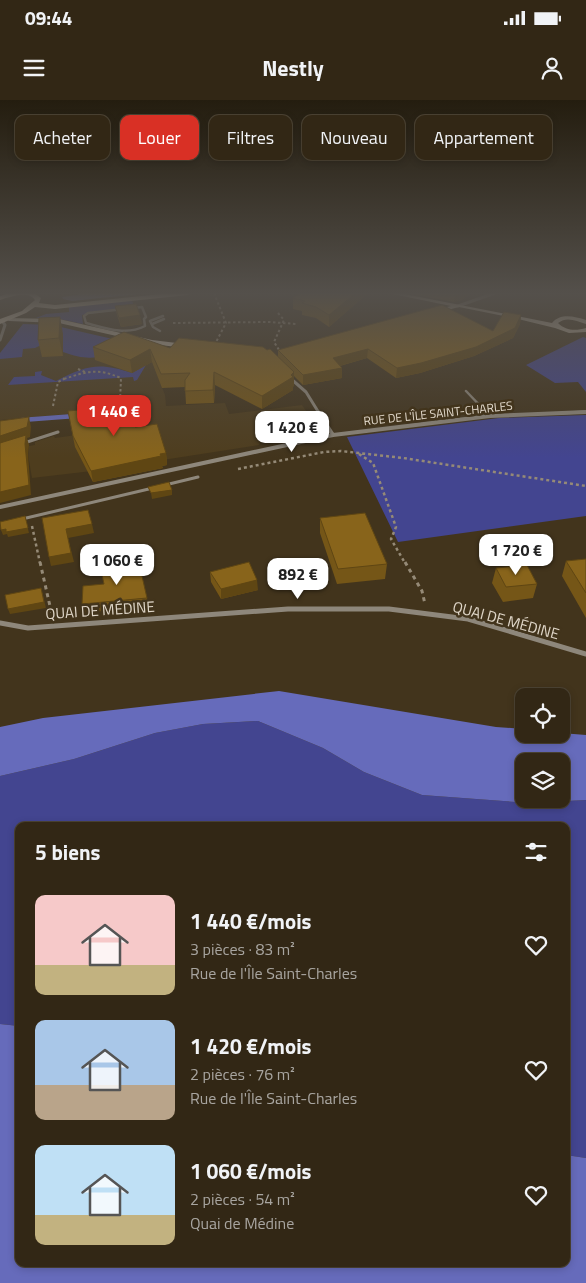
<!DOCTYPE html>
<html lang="fr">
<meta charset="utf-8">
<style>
:root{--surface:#322715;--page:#3d3322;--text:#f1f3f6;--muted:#a8a5a0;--line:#4d4434;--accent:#d93025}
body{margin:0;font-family:"Titillium Web",sans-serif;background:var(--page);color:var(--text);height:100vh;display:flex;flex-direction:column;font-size:19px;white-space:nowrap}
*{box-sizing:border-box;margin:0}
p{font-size:16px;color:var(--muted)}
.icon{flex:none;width:28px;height:28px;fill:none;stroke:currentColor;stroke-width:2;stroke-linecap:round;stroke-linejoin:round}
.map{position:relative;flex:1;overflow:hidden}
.panel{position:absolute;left:15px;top:722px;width:555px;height:445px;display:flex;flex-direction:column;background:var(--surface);border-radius:10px;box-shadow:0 2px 8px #0003,0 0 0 1px var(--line)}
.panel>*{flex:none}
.top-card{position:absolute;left:15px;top:15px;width:556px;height:45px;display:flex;gap:10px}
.fabs{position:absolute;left:515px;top:588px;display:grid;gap:10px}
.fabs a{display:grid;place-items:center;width:55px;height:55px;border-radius:10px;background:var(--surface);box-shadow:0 2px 8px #0003,0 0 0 1px var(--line);font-size:25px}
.price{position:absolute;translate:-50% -42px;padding:0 11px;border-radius:10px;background:#fff;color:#222;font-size:16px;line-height:32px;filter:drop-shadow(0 1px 2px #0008)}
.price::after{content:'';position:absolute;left:50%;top:30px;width:15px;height:11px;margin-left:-8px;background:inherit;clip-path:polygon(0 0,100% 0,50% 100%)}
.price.selected{background:var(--accent);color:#fff}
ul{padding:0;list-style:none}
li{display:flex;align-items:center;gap:15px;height:125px;padding:0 20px}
li span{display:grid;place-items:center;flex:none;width:140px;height:100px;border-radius:10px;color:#555}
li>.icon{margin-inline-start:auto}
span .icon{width:60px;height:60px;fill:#fffc;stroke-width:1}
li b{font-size:21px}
h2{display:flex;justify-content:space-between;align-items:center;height:60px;padding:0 20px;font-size:21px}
.chip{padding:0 18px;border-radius:10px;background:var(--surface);box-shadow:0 2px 8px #0003,0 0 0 1px var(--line);font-size:18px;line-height:45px}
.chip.selected{background:var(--accent);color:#fff}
.status{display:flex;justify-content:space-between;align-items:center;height:35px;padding:0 25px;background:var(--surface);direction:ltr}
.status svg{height:14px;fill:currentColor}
header{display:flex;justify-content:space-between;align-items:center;height:65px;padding:0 20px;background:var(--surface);font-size:22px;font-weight:700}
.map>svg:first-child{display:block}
</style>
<div class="status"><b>09:44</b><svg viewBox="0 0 49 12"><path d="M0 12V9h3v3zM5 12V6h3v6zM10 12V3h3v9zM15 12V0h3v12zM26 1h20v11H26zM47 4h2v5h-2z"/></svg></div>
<header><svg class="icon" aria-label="menu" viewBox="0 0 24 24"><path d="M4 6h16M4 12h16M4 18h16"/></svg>Nestly<svg class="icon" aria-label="person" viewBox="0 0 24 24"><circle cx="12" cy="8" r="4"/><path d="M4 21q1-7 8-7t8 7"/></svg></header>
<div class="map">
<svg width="586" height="1183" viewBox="0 0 586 1183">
<rect width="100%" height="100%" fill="#42341c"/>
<path fill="#4e3d1e" d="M23 224 156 249 158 277 165 295 166 306 225 303 229 314 302 305 317 327 307 336 278 341 267 340 261 341 259 345 92 371 32 378 28 355 29 346 35 345V342L54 336 55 338 135 327 134 308 0 320V253Z"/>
<path fill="#434590" d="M132 200 134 207 82 215 83 224 55 218H36L46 214 69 212V207Z
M23 224 52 225 130 243C103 257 93 263 63 252V234L35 248 23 249 22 257 0 259V253Z
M583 237 586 238V292L578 282 555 283 526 265Z
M146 265 137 280 134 281 133 277 8 285 14 277 35 276V272L42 271 41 275 56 281C86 265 100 262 132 273Z
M586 315V416L398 442 347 337 499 318Z
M258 621 323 648 364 672 422 695 529 703 586 700V1058L566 1055V726H19V926L0 924V676L74 659 155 633 203 624Z"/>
<path fill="#666bbb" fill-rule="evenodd" d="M89 193H148L72 201 63 199 62 197Z
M279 591 496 627 524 629V634L561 633 586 635V700L529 703 422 695 364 672 323 648 258 621 203 624 155 633 74 659 0 676V627L43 618ZM561 661V699H524V661Z
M0 924 19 926V1164H566V1055L586 1058V1183H0Z"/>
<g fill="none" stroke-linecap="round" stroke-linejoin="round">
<path stroke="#666bbb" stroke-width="4.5" d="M22 320 75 316"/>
<path stroke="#958a77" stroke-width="2" stroke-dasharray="2.5 2.5" stroke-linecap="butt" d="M214 193 226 223 215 244
M278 213 284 220 274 242 281 253
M173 223 269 222 297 224
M78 269 85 272
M64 279C88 271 97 268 121 278L120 301
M53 306 58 282 64 279 62 278"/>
<path stroke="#958a77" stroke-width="2.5" stroke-dasharray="3 3" stroke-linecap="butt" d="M359 354 373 363 396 427 391 439 405 463
M238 369 324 352 341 351 403 358 586 386
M32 426 40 463"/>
<path stroke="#958a77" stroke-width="3" stroke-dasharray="4 4" stroke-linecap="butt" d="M40 462 52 515
M405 462 422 491 425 504"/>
<path stroke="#8e877b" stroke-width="2.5" d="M142 207 146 217 144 219 145 226C126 236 105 228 86 223L84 216 88 213Z
M152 224 164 219
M160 231 153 227 150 221 163 216
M466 291 487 313"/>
<path stroke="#8e877b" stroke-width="3" d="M486 312 490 316
M24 343 58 332
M165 385 198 377
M22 419 153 388"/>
<path stroke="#8e877b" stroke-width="3" d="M458 206 495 193
M0 240 5 225 2 221
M290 278 306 292 319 313
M561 313 586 312"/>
<path stroke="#8e877b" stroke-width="4" d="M318 312 333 335
M0 407 333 335 490 316 586 312"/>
<path stroke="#8e877b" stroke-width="5" d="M0 523 28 528 288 509H389L468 519 586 554"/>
<path fill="#bfb4a1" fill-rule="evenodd" d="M388 193H399L552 223C560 213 574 216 586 220V224C576 221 567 216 558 223 566 231 576 231 586 228V232L569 233 555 228 518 219 459 207 436 213 434 212V210L451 206Z
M7 218 59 219 152 240 185 244 188 246 185 248 152 244 59 223 9 221 6 219Z"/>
<path fill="#e5d7bf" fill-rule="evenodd" d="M10 193H34L41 198 39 203 55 205 170 193H191L188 195 55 209 35 207 26 213 0 224V219L22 211 35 200C28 190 10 197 0 200V196Z"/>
</g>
<path fill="#755617" d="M368 193 329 227 316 218 302 215V211L293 209V198Z
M407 193H480L475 194 470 193 462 200 454 202Z
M115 206 142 224 121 227 117 215Z
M521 215 520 224 513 238 474 256 420 273 396 278 367 258 340 266 342 278 303 285 294 276V285L293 287V290L262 309 215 285 214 303 186 304 185 287 162 288 152 262 132 273 95 260 93 247 267 250 278 257V250L493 231Z
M63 234V256L42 257 38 240Z
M68 311 135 327 166 353 167 365 162 366 163 368 93 382 75 347Z
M320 418 387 464 385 479 337 484 320 433Z
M586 459V518L562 476 566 461Z
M496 468 537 484 533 498 503 502 492 483Z
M210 472 258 490 221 499 211 482Z
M147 498 149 506 84 513 82 504Z"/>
<path fill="#5f4613" d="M356 193H368L329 227V215Z
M455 193H470L462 200 454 202Z
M140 215 142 224 121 227 119 218Z
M521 215 520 224 513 238 474 256 420 273 396 278 397 268 476 247Z
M60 217 63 234V256L59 238Z
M150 249 152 262 132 273 130 260Z
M368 249 367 258 332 268 333 258Z
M342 268V278L303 285V275Z
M214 272 215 285 214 303 213 290Z
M294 272V285L293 287V290L262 309V296Z
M29 317 31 327 30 337 27 338 29 345 28 354 31 395 0 403V336Z
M166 353 167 365 162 366 163 368 93 382 91 371Z
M172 390V395L152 399 151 393Z
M25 416 29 433 8 437 7 434 3 435 1 430Z
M92 424 94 433 68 438 74 462 51 466 49 457 66 429Z
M257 480 258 490 221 499V489Z
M41 488 46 508 10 514 8 509Z"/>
<path fill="#88641b" stroke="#5f4613" d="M300 193H356L329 215 316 207 302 203 305 201 293 198Z
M136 204 140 215 119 218 115 206Z
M442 205 493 231 504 212 521 215 515 228 476 247 421 263 397 268 368 249 333 258 342 268 303 275 278 250Z
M60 217 59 238 38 240 39 218Z
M124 232 170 248 179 238 263 247 267 250 270 249 294 272 291 275 293 277 262 296 214 272 213 290 185 291V280L190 273 161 274 150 249 130 260 93 247Z
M132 305 135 327 157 324 166 353 160 354 161 356 91 371 73 336 68 311Z
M29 317 27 327 0 336V321Z
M26 335 25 344 29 385 0 392V343Z
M169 382 172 390 151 393 148 387Z
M88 410 92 424 66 429 71 453 49 457 42 418Z
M365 413 387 464 338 469 320 418Z
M25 416 28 428 6 432V429L1 430 0 422Z
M586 459V493L566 461Z
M249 462 257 480 221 489 210 472Z
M139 463 147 498 82 504 83 486 104 484 101 470Z
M527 465 537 484 506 487 496 468Z
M41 488 44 502 8 509 5 495Z"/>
<linearGradient id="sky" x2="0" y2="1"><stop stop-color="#241d0f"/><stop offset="0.54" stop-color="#54504b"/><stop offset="1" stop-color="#54504b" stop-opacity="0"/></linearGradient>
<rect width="586" height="358" fill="url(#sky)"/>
<g text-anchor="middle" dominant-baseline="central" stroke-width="5" stroke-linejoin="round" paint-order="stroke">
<g font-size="12" fill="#e0d7c9" stroke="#42341c">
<text transform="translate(438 313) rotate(-6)">RUE DE L'ÎLE SAINT-CHARLES</text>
</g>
<g font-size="15" fill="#e0d7c9" stroke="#42341c">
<text transform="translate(100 510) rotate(-4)">QUAI DE MÉDINE</text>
<text transform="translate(506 520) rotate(15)">QUAI DE MÉDINE</text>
</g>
</g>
</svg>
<div class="fabs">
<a><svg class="icon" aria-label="locate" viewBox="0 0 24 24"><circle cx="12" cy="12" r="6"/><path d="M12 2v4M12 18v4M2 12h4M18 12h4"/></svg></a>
<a><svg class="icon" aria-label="layers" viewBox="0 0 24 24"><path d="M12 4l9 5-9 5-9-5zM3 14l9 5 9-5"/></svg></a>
</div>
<b class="price selected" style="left:114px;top:337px">1 440 €</b>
<b class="price" style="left:292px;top:353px">1 420 €</b>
<b class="price" style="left:516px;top:476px">1 720 €</b>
<b class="price" style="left:117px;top:486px">1 060 €</b>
<b class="price" style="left:298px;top:500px">892 €</b>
<div class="top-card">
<a class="chip">Acheter</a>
<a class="chip selected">Louer</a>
<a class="chip">Filtres</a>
<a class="chip">Nouveau</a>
<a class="chip">Appartement</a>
</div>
<section class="panel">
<h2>5 biens<svg class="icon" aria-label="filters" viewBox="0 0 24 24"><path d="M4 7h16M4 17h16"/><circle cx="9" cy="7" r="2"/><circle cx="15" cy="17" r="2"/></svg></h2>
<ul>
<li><span style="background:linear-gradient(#f6c9c9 70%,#c2b280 0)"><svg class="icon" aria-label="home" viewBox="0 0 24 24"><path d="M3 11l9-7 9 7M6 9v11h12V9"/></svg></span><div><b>1 440 €/mois</b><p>3 pièces · 83 m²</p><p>Rue de l'Île Saint-Charles</p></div><svg class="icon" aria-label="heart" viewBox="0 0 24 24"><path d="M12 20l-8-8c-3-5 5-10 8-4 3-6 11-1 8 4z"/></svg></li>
<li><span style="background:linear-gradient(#a9c7e8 65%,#b9a48a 0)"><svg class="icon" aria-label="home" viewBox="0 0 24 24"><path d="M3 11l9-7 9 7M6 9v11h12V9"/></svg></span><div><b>1 420 €/mois</b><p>2 pièces · 76 m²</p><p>Rue de l'Île Saint-Charles</p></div><svg class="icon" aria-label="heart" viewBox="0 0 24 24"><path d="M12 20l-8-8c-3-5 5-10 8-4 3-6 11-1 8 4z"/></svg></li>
<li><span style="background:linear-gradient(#bfe0f5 70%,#c2b280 0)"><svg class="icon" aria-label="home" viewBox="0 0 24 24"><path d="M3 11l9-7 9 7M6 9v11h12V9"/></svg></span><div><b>1 060 €/mois</b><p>2 pièces · 54 m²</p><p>Quai de Médine</p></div><svg class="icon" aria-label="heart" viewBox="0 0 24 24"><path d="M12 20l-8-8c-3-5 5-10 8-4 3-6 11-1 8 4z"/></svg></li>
</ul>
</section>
</div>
